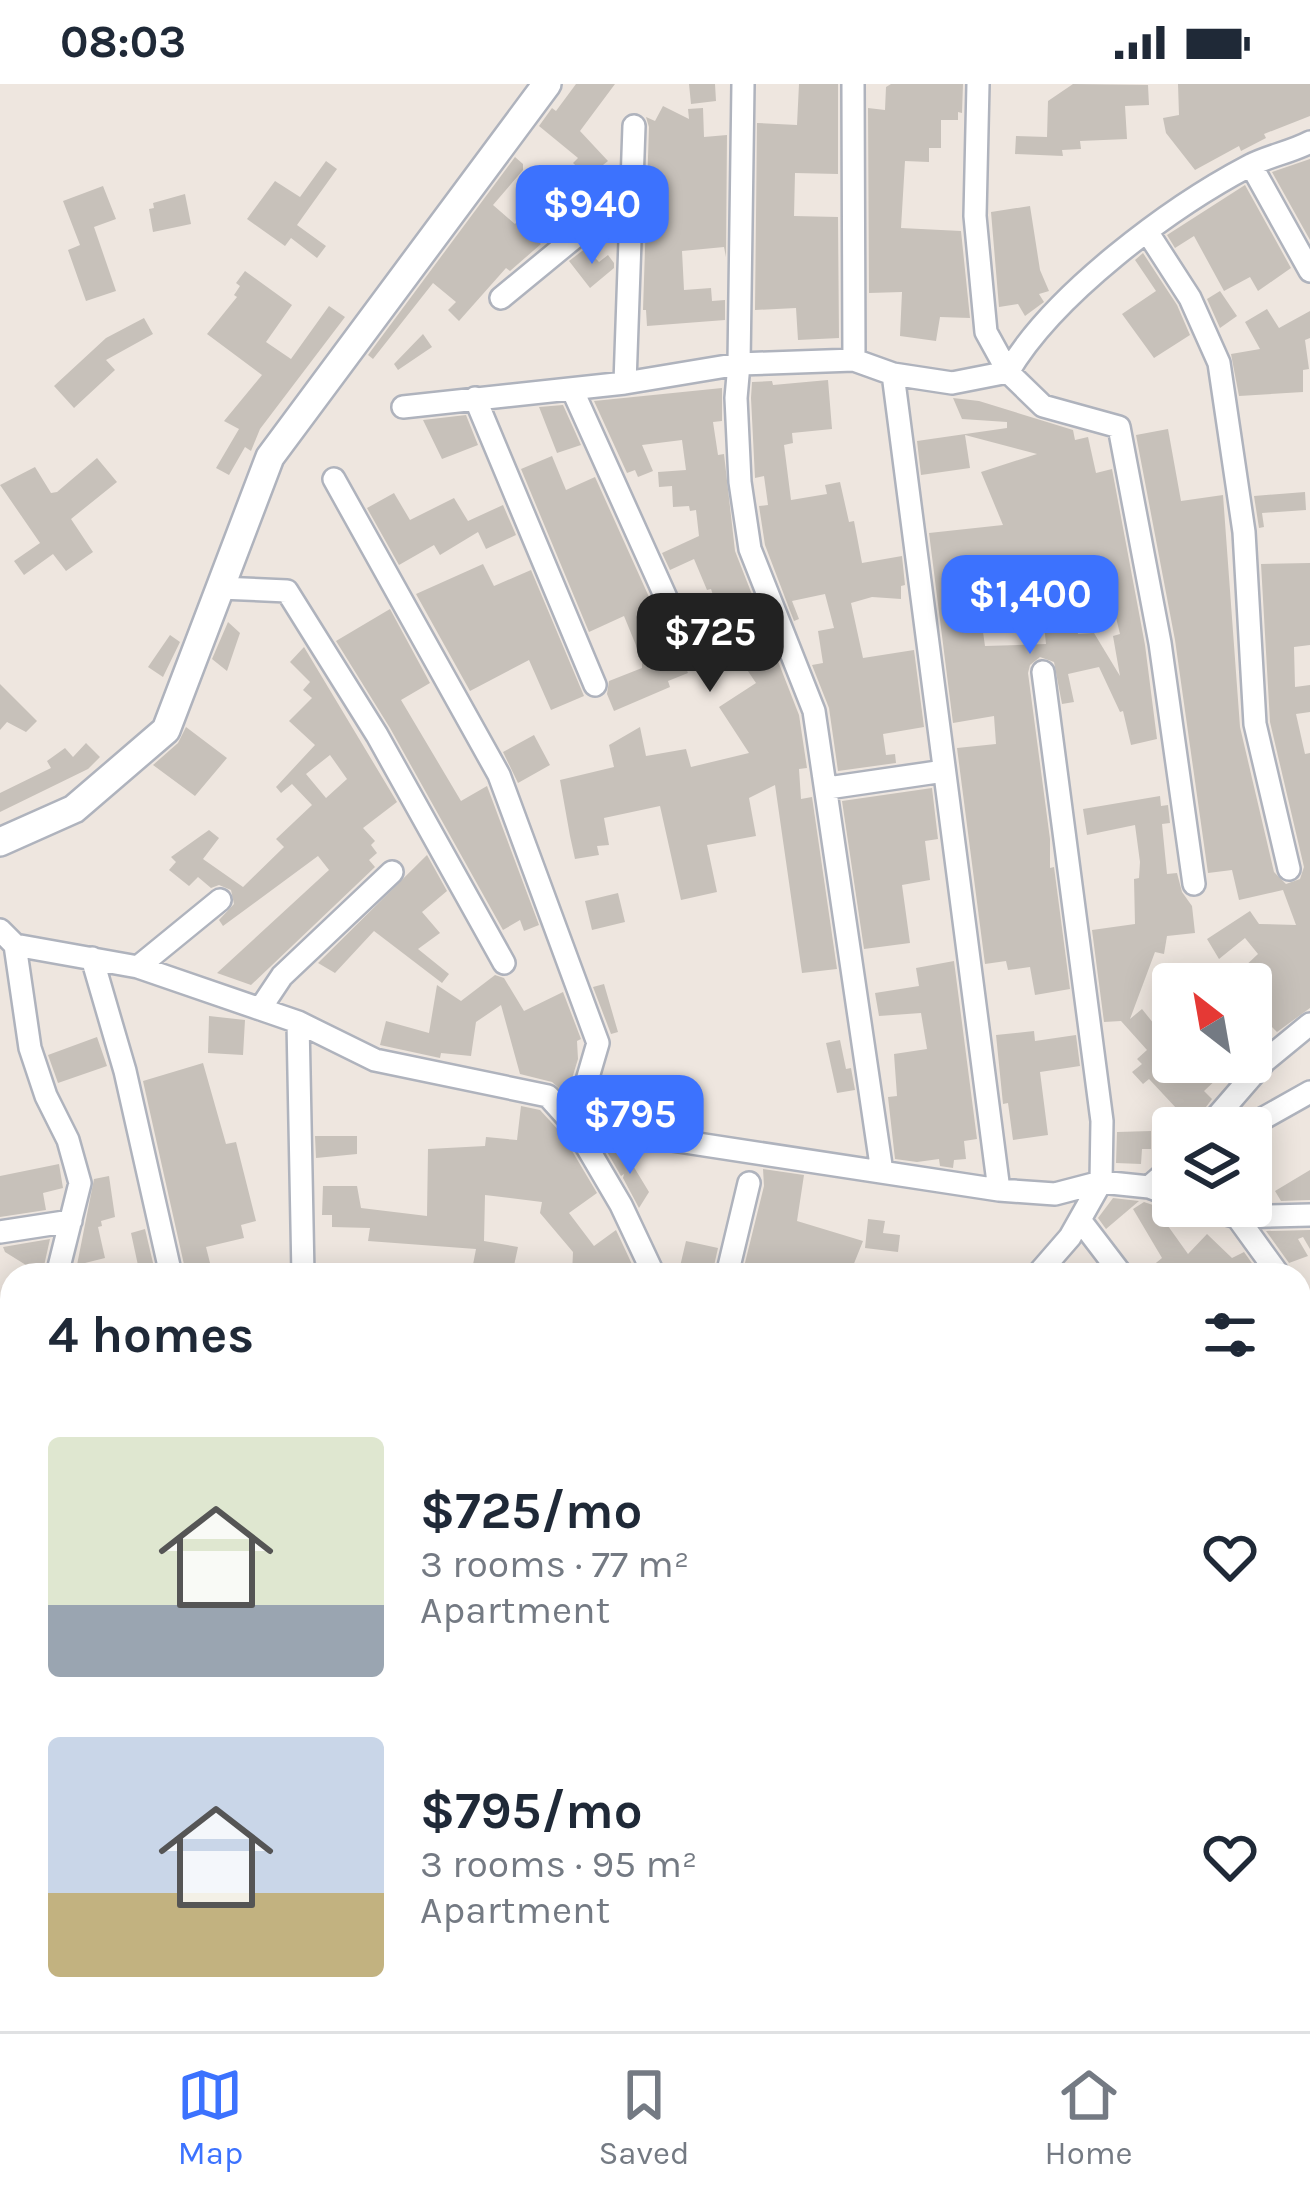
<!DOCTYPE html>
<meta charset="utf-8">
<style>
:root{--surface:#fff;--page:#f2f2f3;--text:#1f2937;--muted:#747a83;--line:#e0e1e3;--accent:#3c72fe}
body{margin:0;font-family:Karla,sans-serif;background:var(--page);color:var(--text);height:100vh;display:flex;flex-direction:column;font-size:45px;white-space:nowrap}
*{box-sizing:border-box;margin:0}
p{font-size:39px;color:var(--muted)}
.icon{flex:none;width:66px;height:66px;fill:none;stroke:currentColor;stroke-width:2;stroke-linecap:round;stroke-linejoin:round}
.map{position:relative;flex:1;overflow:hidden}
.panel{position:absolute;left:0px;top:1179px;width:1311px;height:768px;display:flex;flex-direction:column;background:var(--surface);border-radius:36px 36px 0 0;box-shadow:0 6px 30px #0003}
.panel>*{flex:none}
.needle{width:78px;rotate:329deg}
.fabs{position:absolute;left:1152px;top:879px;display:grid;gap:24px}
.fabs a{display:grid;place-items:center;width:120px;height:120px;border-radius:12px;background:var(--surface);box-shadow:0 6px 30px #0003;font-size:60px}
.price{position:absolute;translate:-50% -102px;padding:0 27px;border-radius:24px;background:var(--accent);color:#fff;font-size:39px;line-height:78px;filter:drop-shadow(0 3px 6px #0008)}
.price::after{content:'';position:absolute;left:50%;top:72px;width:36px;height:27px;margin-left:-18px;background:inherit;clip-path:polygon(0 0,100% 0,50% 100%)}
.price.selected{background:#222;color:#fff}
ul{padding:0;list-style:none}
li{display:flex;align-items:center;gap:36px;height:300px;padding:0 48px}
li span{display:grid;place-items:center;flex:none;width:336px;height:240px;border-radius:12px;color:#555}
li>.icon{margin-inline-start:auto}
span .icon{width:144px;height:144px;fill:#fffc;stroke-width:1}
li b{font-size:51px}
h2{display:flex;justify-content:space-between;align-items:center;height:144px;padding:0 48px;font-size:51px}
.status{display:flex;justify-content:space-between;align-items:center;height:84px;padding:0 60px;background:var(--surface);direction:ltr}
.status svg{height:33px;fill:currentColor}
.menu{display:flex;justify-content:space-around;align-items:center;height:168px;border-top:3px solid var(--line);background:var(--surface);font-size:33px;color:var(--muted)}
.menu a{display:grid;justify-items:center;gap:6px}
.menu .selected{color:var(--accent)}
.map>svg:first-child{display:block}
</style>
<div class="status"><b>08:03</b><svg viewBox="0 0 49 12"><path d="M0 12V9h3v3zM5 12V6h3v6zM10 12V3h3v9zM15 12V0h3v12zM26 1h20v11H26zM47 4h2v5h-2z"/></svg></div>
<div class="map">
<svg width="1310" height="1947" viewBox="0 0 1310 1947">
<rect width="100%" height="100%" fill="#eee6df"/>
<path fill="#c7c1ba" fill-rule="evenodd" d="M576 0H615L580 47 608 77 588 93 573 79 578 74 539 42 552 24 556 27Z
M689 0H715L716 17 691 20Z
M799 0H838V90L795 89 794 132 838 133 839 254 798 256 796 224 755 226 757 39 797 41Z
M891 0H963L962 29 958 28V36H941V64H929V78L905 77 901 144 961 147 970 234 940 233 936 257 900 252 902 208 869 209 868 24 885 26 886 3Z
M1073 0 1148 1 1149 21 1125 22 1127 55 1080 57 1081 65 1062 66 1063 72 1015 70 1016 52 1047 53 1048 17Z
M1178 0H1310V32L1264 50 1266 54 1241 67 1239 62 1195 86 1166 49 1163 34 1179 31Z
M663 22 689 35 688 25 703 24 704 53 727 51 726 173 724 163 682 167 684 206 711 204 712 217 725 216V236L647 242 646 226H643L649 43 646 33 655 37Z
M515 73 523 80V86L493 121 515 140 527 127 546 143 535 155 541 160 510 187 506 184 459 237 448 226 456 218 433 199 373 275 368 271Z
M1310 75V156L1272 88Z
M326 77 337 85 297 141 326 162 317 174 291 154 285 162 247 135 275 97 300 113Z
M1245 101 1291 184 1258 207 1250 193 1224 207 1194 152 1175 164 1167 151Z
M103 102 116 135 94 143 116 207 86 217 68 166 80 161 63 117Z
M185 110 191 140 153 148 149 125 154 124 153 119Z
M1030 122 1040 186 1049 207 1039 210 1044 218 1025 232 1018 220 999 223 991 128Z
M586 164 599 178 608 171 614 179V184L590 204 569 177Z
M1143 169 1177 221 1190 251 1154 274 1122 230 1156 207 1135 176Z
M245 187 292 221 266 258 291 275 329 222 345 233 260 345 251 367 245 363 229 391 216 384 239 345 224 337 262 291 207 250 237 213 234 211 240 202 236 199Z
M1220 207 1237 232 1220 244 1207 215Z
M1267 225 1279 244 1310 227V254L1305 256 1309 285 1303 286V308L1239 312 1231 270 1260 265 1245 238Z
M144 234 153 250 106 276 115 286 74 324 54 302 106 254Z
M423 250 432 263 398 286 394 280Z
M828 296 832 345 792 349 793 359 784 361 791 416 827 410 825 401 840 398 849 438 854 437 862 479 902 472 905 501 901 502V515L872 513 851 519 863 574 914 566 924 643 883 650 886 671 895 670 896 679 838 687 829 624 812 581 823 579 818 547 834 544 825 510 792 517 799 535 794 537 765 461 759 422 768 421 764 392 755 394 751 314 752 298 772 297 773 301Z
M722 304V337L713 338 718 371 724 370 735 467 799 631 807 684 799 685 801 715 812 713 837 885 802 889 775 701 749 714 756 752 707 761 717 808 681 816 660 722 604 734 609 761 597 762 599 771 575 775 570 752 560 696 614 683 609 661 640 643 646 672 686 665 691 683 749 669 719 623 756 599 729 559 711 505 707 506 694 475 670 486 662 469 699 452 696 426 690 427 689 422 673 423 672 402 659 403 658 388 686 386 682 356 642 361 653 387 638 393 635 386 627 389 594 317Z
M953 314 979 317 1073 346 1075 356 1088 353 1096 389 1112 385 1145 561 1157 655 1131 661 1123 627 1120 628 1099 583 1068 590 1074 618 1062 620 1054 578 1040 573 1030 581 1028 589 1050 755V784L1054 783 1070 905 1035 911 1030 883 1008 886 1006 877 985 880 957 664 996 660 994 632 953 639 929 449 1003 441 981 388 1037 370 965 351 970 384 921 391 917 357 1007 344V338L962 335ZM1035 476 1050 498 1100 481 1106 514 1111 513 1120 550 1113 552 1120 592 1094 549 1078 550 1075 527 1043 531 1046 560 985 562 981 534 1010 532 1003 481Z
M563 321 581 361 557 369 539 323Z
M466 331 478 361 442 375 423 336Z
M1168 345 1181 417 1223 411 1240 643 1274 788 1286 800 1300 795 1304 783 1270 638 1261 480 1310 479V561L1294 563 1295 603 1310 601V628L1296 630 1305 670 1310 669V924L1277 948 1267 938 1251 952V900H1226L1258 870 1245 854 1219 875 1207 855 1250 827 1259 840 1296 841 1283 806 1239 816 1232 786 1208 789 1175 556 1136 351Z
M552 372 566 406 595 393 672 564 681 572 688 589 668 597 670 603 614 627 607 610 609 597 642 584V576L624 532 589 548 521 385Z
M97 374 117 398 71 435 93 468 66 487 53 470 24 491 14 477 40 459 0 401 35 383 51 409 57 408Z
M1305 408 1306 426 1262 429 1264 443 1259 444 1254 412Z
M394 409 410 436 454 414 468 437 503 421 516 451 486 465 478 448 440 471 434 461 399 481 367 424Z
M483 480 494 502 531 486 584 612 551 626 529 576 470 607 416 510Z
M390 525 430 599 401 616 461 717 487 702 539 841 524 847 520 836 503 846 390 644 336 557Z
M228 538 240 549 227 587 212 575Z
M170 551 180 558 163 593 148 583Z
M304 563 397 718 363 744 375 757 371 761 377 769 369 776 375 783 251 901 217 889 329 786 318 772 223 842 219 836 234 820 231 806 219 801 211 804 198 793 189 802 169 786 176 778 171 773 209 746 219 754 203 775 243 803 284 763 276 755 312 721 292 700 281 709 276 703 315 661 289 637 312 614 303 606 310 598 290 578ZM330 671 347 695 326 714 306 690Z
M0 600 37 637 26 648 7 638 0 646Z
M186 643 227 674 195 712 153 681 178 659Z
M534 651 550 681 518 699 503 668Z
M86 659 100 673 88 685 0 728V709L51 684 47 677 65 664 73 673Z
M932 704 938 755 925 757 930 796 902 801 910 859 864 865 842 717Z
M1160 712 1161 722 1168 721 1170 739 1162 740 1167 790 1177 789 1182 808 1192 822 1195 849 1167 852 1164 870 1155 868 1130 935 1142 925 1166 955 1173 949V995L1191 978H1235L1204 1007 1212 1015 1190 1044H1182L1171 1032 1177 1025 1149 995 1143 1000 1132 988 1142 980 1137 975 1147 966 1121 937 1104 938 1092 846 1135 840 1134 795 1139 794 1140 778 1135 741 1087 751 1083 725Z
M427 771 447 807 422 828 440 849 418 865 449 890 442 899 374 847 335 889 318 879Z
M618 809 625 838 592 846 585 817Z
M954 877 977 1055 964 1057 966 1075 954 1076 953 1084 940 1082 939 1075 917 1078 895 1075 888 1013 897 1012 894 970 927 965 921 929 879 932 875 909 919 902 916 884Z
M495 891 504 894 524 927 563 908 581 955 577 957 578 975 567 1011 552 998 520 990 501 921 476 938 471 972 441 969 440 974 380 961 386 937 429 949 437 901 461 917Z
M604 900 618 948 611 950 593 903Z
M209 932 245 936 243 971 208 969Z
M1034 947 1035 957 1076 951 1080 982 1040 988 1048 1051 1013 1056 1008 1019 1003 1020 996 951Z
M97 953 107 982 58 999 48 971Z
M840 956 846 985 851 984 855 1006 837 1009 826 959Z
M203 979 226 1060 236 1058 256 1137 241 1141 244 1154 206 1163 210 1179 185 1185 143 997Z
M521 1022 540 1026 562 1050 597 1109 569 1129 594 1162 616 1146 637 1191H572L573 1168 540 1129 542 1118 485 1111 484 1157 518 1163 512 1191H471L476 1165 368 1157 370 1144 332 1143V1131H322L323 1102H357L361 1124 427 1132 428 1065 485 1062 486 1053 517 1056Z
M1151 1047V1065H1142L1141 1080 1116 1079 1117 1048Z
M315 1052H357V1070L316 1074Z
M613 1062 626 1083 629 1075 649 1108 639 1124 623 1094 624 1090 621 1092 606 1066Z
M59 1080 63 1104 43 1109 46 1126 0 1133V1092Z
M763 1085 804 1091 797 1137 863 1157 851 1187 846 1185 845 1191H742L764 1102Z
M1310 1086V1116L1281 1117 1275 1107Z
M109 1092 115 1133 101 1137 102 1142 98 1143 105 1174 77 1181 94 1095Z
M1113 1114 1139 1117 1106 1145 1098 1134Z
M1144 1118 1153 1121 1188 1170 1207 1150 1232 1174 1244 1168 1259 1189 1141 1191 1162 1174 1133 1125Z
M868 1135 885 1137 883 1149 900 1151 898 1168 865 1164Z
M145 1145 154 1183 139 1186 131 1149Z
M1310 1146V1165L1303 1153 1298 1155 1308 1172 1289 1179 1266 1147Z
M50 1155 42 1191 5 1168 3 1163Z
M686 1157 718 1164 712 1191H678Z"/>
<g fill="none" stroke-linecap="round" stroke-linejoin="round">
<g stroke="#afb3bd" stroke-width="26">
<path id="minor" d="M743 0 739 280 736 314 740 398 750 465 814 627 882 1088
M853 0 854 276
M978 0 975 132 986 248 1008 288 1043 322 1119 343 1160 559 1194 800
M1251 81 1310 187
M1148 149 1190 214 1219 279 1244 448 1255 640 1289 785
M501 214 631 107
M893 290 999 1106
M625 299 634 42
M572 305 686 558
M475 314 595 601
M403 323 625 299 739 280 854 276 893 290 952 299 1008 288C1053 211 1169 124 1249 82 1268 72 1291 68 1310 58
M334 395 499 691 598 959 574 1041 621 1121 654 1191
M220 504 287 507 377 651 504 879
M828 704 944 687
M0 846 15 861 138 883 298 938 375 976 548 1012 574 1041 999 1106 1055 1110 1101 1098 1149 1103 1173 1112
M15 861 30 964 46 1012 68 1056 80 1099 57 1191
M92 874 125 987 171 1191
M138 883 220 816
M260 925 282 892 392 788
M298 938 303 1191
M1207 1044 1265 977 1310 940
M1246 1044 1310 1008
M1149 1103 1173 1082
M1199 1122 1237 1133 1310 1131
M1237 1133 1279 1191
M1080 1136 1122 1191
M0 1148 71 1137
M727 1191 749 1099
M1037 1191 1070 1153 1101 1098 1102 1037 1043 588
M1299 1219 1310 1235
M1299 1368 1310 1363
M0 1572 12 1595
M0 1833 12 1854
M53 1935 58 1947
M163 1935 168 1947
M292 1935 296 1947
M490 1947 491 1935
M834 1947 837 1935"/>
</g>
<g stroke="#afb3bd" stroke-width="32">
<path id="tertiary" d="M0 758 74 725 166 646 270 373 547 0"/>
</g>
<use href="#minor" stroke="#fff" stroke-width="21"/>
<use href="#tertiary" stroke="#fff" stroke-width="27"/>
</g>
</svg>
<div class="fabs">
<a><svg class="needle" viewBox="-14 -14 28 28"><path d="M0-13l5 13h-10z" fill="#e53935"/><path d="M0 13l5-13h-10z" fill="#747a83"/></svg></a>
<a><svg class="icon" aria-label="layers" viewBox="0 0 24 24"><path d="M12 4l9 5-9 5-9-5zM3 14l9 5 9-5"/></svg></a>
</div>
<b class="price" style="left:592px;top:183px">$940</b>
<b class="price" style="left:1030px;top:573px">$1,400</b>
<b class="price selected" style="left:710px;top:611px">$725</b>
<b class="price" style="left:630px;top:1093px">$795</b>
<section class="panel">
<h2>4 homes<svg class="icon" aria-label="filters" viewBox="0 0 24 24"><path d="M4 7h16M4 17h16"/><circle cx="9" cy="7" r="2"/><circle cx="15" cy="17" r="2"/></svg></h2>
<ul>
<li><span style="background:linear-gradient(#dfe7d0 70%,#9aa5b1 0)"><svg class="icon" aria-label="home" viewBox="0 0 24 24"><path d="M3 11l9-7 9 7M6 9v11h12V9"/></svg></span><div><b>$725/mo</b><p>3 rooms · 77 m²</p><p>Apartment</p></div><svg class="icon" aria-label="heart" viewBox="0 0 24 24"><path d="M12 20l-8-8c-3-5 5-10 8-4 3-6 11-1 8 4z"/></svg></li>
<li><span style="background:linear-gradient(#c9d6e8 65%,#c2b280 0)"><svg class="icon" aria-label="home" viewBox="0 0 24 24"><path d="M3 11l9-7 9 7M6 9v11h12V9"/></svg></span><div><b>$795/mo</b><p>3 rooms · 95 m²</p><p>Apartment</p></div><svg class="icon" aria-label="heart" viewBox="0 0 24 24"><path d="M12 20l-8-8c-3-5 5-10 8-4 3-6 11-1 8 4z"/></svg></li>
</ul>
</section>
</div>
<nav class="menu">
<a class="selected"><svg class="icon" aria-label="map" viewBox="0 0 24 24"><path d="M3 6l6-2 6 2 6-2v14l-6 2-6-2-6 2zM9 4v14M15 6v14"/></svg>Map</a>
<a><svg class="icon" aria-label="saved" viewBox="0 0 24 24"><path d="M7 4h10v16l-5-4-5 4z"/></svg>Saved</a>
<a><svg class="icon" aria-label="home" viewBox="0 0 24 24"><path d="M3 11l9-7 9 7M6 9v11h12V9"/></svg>Home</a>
</nav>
